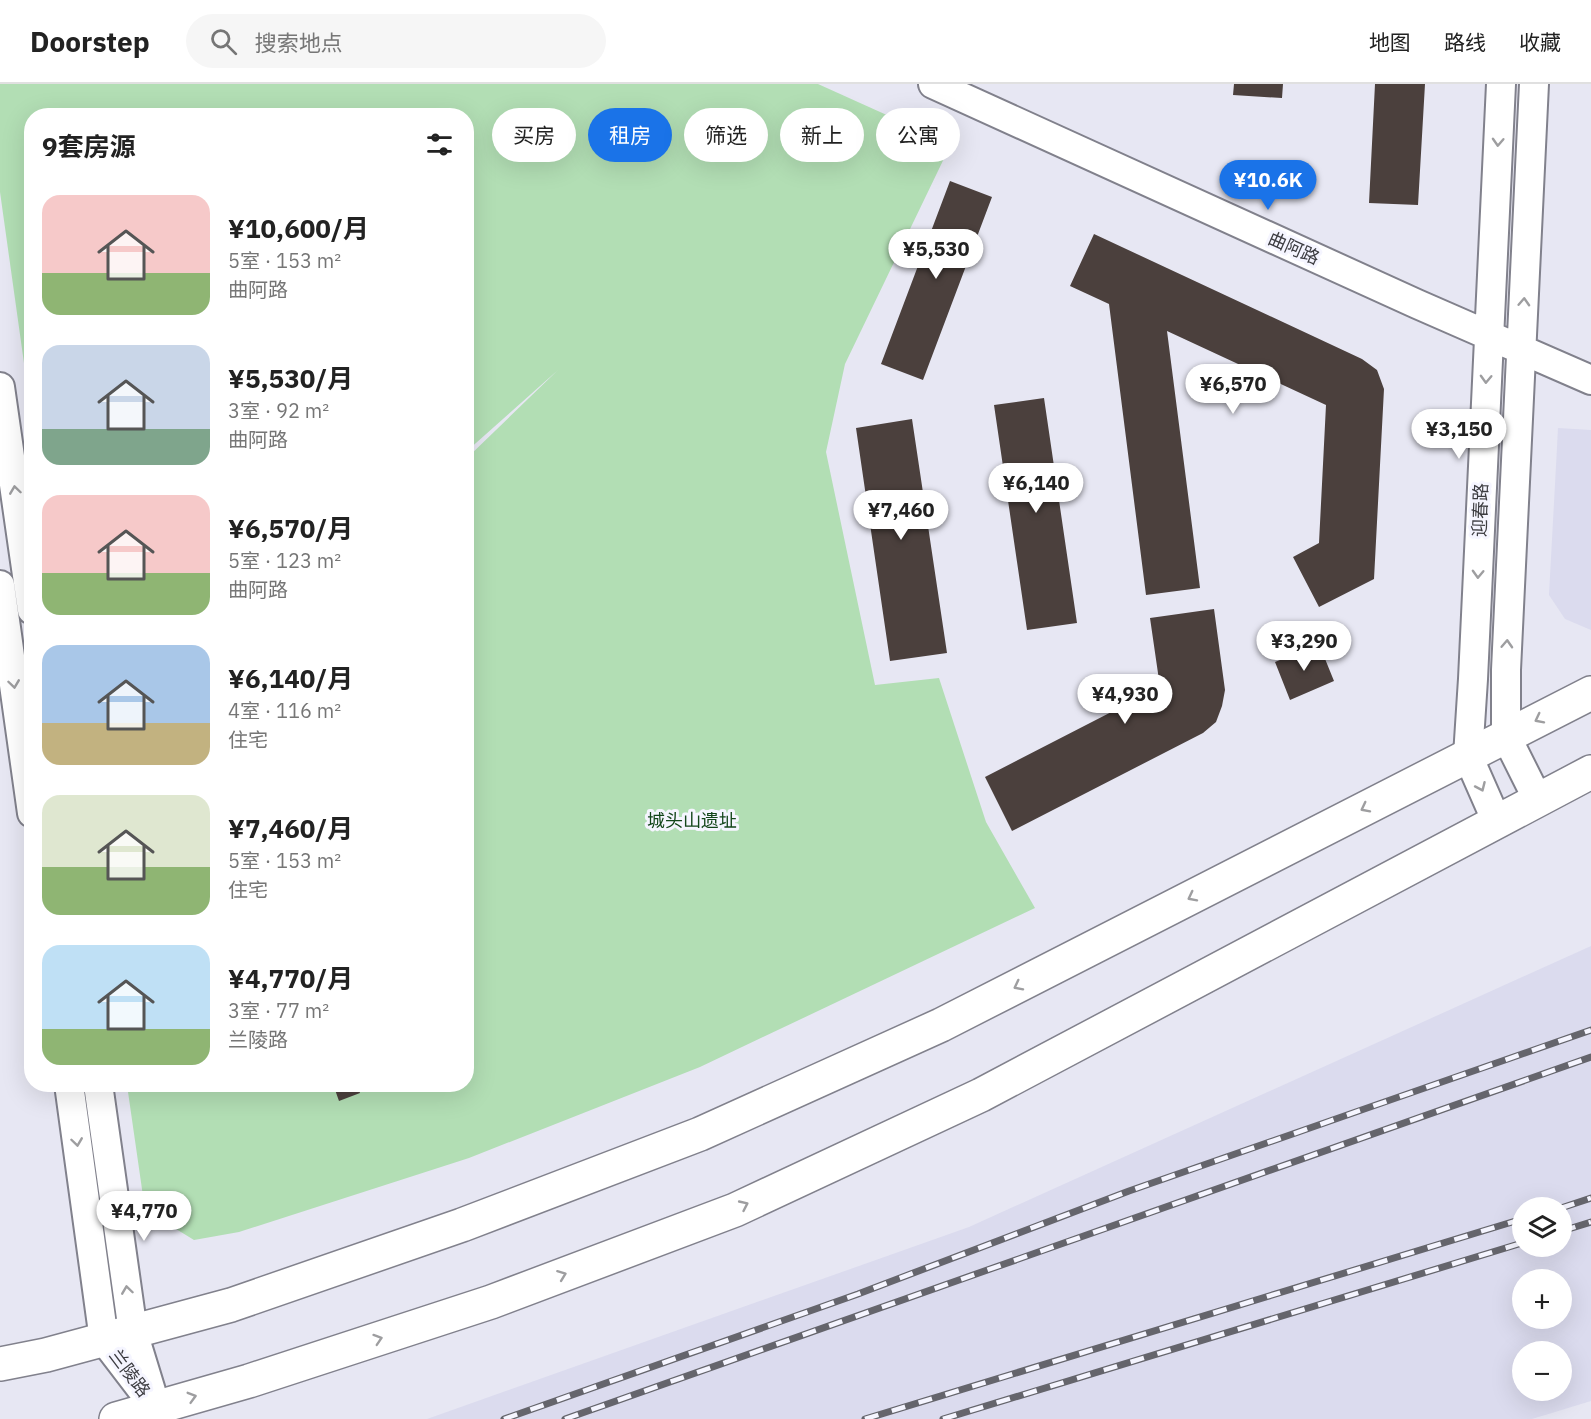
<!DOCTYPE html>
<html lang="zh">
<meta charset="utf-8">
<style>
:root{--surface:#fff;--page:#f6f6f6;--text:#222;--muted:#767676;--line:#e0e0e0;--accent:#1a73e8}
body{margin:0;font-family:"IBM Plex Sans","Noto Sans SC",sans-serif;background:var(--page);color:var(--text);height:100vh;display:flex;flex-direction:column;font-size:22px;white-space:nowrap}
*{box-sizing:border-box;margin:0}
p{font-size:20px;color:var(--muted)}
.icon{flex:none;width:33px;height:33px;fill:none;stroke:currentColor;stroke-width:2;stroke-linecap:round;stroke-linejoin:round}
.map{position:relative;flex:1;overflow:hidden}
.side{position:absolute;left:24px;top:24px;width:450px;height:984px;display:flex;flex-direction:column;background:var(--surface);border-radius:24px;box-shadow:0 6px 24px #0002}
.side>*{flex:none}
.guide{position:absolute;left:492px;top:24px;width:570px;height:54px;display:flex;gap:12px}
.buttons{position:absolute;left:1512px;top:1113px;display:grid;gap:12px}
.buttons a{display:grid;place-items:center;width:60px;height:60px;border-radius:50%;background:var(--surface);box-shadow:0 6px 24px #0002;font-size:30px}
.price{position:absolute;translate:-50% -51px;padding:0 14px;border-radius:21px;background:#fff;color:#222;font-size:20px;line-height:39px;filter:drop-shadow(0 2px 3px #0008)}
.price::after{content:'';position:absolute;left:50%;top:36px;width:18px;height:14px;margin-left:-9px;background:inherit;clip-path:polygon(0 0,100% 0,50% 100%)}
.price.active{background:var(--accent);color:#fff}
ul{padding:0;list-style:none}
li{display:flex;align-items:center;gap:18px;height:150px;padding:0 18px}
li span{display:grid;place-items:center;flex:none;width:168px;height:120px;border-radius:18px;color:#555}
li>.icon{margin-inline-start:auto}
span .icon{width:72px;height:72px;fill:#fffc;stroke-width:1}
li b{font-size:26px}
h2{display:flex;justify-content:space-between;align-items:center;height:72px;padding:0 18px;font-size:26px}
.chip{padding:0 21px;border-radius:27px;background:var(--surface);box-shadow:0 6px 24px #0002;font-size:21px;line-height:54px}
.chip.active{background:var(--accent);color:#fff}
header{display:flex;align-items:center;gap:36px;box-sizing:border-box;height:84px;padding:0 30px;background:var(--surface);border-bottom:2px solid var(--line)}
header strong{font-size:28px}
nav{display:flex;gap:33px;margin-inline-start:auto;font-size:21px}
.search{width:420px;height:54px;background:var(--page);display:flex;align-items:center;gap:15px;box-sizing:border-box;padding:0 21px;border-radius:33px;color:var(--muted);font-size:22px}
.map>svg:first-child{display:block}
</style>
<header>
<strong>Doorstep</strong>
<div class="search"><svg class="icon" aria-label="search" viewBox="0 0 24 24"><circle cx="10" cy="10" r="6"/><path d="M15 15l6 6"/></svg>搜索地点</div>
<nav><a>地图</a><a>路线</a><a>收藏</a></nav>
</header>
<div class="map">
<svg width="1591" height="1335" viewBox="0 0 1591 1335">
<rect width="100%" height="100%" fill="#e7e7f3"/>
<path fill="#dbdbee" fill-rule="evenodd" d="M1558 344 1591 346V546L1565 535 1549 511Z
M1591 862V1317L1532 1335H427L969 1143ZM1522 1124H1562V1162H1522ZM1522 1196H1562V1234H1522ZM1522 1268H1562V1306H1522Z"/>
<path fill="#b2deb4" d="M0 0H818L951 60 845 280 826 368 875 601 939 594 986 738 1035 824 700 983 469 1074 239 1148 194 1156 145 1126 127 1001 466 1000 467 374 558 286 467 367 466 32H32L31 329 0 108Z"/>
<path fill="#4b403d" d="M1234 0H1283L1282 14 1233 11Z
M1375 0H1425L1418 121 1369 119Z
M950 97 992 113 923 296 881 280Z
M1094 150 1362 275 1377 286 1384 305 1374 495 1319 523 1293 473 1319 459 1326 321 1167 247 1200 504 1146 511 1109 220 1070 202Z
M1044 314 1077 539 1027 546 994 321Z
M912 335 947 569 890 577 856 344Z
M1214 525 1225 606 1222 622 1216 638 1203 649 1012 747 985 693 1160 603 1150 534Z
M1319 560 1334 597 1290 616 1275 578Z
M333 1000H357L360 1009 339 1017Z"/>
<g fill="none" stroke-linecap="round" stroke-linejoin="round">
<g stroke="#81818c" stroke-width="32">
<path id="tertiary" d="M933 0 1417 220 1591 296
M1534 0 1506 586V652L1538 716
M0 303 32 526
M0 501 32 729
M1497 738 1468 672 1473 595 1501 0
M69 1000 104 1256 156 1324
M98 1000 133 1248 151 1307"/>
</g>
<g stroke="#81818c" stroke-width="36">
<path id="primary" d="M0 1280 46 1271 231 1221 462 1141 700 1050 941 941 1591 609
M116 1335 249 1297 491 1218 735 1126 981 1011 1591 688"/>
</g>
<use href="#tertiary" stroke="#fff" stroke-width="28"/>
<use href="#primary" stroke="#fff" stroke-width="33"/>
<g stroke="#65656c" stroke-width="7">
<path id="rail" d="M1561 1124 1591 1114
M1562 1147 1591 1138
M504 1335 858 1210 1129 1107 1591 946
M565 1335 1591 973
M865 1335 1522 1135
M943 1335 1522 1159"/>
</g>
<use href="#rail" stroke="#f5f5ff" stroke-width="4.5" stroke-dasharray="14" stroke-linecap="butt"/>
</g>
<defs><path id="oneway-chevron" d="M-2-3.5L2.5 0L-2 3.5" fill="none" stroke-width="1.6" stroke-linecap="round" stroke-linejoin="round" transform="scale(1.5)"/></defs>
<g stroke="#9e9ea0">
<use href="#oneway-chevron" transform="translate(1498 58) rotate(93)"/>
<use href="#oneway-chevron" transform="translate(1524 218) rotate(-87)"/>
<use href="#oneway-chevron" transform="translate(1486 295) rotate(92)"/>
<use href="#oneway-chevron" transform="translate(15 406) rotate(-98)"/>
<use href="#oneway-chevron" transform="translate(1478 490) rotate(92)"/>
<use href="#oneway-chevron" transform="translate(1507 560) rotate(-87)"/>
<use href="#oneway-chevron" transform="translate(14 600) rotate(82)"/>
<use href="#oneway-chevron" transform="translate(1539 635) rotate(153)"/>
<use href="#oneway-chevron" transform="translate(1481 703) rotate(66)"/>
<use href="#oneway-chevron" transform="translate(1365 724) rotate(153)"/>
<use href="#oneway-chevron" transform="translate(1192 813) rotate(153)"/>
<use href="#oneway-chevron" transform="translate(1018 902) rotate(153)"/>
<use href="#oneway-chevron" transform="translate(77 1058) rotate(82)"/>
<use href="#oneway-chevron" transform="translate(744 1121) rotate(-25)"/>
<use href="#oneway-chevron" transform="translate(562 1191) rotate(-21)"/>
<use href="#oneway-chevron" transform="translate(127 1206) rotate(-98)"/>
<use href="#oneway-chevron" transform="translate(378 1255) rotate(-18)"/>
<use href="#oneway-chevron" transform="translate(192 1313) rotate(-16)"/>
</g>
<g text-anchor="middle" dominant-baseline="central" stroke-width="6" stroke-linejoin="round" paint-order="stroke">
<g font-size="18" fill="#3c3c41" stroke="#f5f5ff">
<text transform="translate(1294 164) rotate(24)">曲阿路</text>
<text transform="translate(1480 426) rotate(-88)">迎春路</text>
<text transform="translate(130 1289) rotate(53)">兰陵路</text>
</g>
<g font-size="18" fill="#13461a" stroke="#f5f5ff">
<text x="692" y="736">城头山遗址</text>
</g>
</g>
</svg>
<div class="buttons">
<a><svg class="icon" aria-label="layers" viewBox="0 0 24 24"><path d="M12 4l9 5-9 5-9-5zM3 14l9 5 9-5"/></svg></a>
<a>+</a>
<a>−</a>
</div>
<b class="price active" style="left:1268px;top:127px">¥10.6K</b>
<b class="price" style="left:936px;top:196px">¥5,530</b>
<b class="price" style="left:1233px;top:331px">¥6,570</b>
<b class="price" style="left:1459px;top:376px">¥3,150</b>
<b class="price" style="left:1036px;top:430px">¥6,140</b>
<b class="price" style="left:901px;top:457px">¥7,460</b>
<b class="price" style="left:1304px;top:588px">¥3,290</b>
<b class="price" style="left:1125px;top:641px">¥4,930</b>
<b class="price" style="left:144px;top:1158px">¥4,770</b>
<div class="guide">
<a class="chip">买房</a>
<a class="chip active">租房</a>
<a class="chip">筛选</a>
<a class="chip">新上</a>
<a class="chip">公寓</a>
</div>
<section class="side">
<h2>9套房源<svg class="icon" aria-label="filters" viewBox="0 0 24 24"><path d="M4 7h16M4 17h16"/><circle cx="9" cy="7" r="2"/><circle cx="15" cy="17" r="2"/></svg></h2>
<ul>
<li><span style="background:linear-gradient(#f6c9c9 65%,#8fb573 0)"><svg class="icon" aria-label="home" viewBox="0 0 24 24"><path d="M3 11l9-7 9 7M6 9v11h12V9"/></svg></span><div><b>¥10,600/月</b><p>5室 · 153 m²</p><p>曲阿路</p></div></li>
<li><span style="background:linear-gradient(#c9d6e8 70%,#7fa58c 0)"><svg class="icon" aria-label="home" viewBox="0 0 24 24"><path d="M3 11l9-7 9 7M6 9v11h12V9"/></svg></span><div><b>¥5,530/月</b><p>3室 · 92 m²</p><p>曲阿路</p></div></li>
<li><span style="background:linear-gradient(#f6c9c9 65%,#8fb573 0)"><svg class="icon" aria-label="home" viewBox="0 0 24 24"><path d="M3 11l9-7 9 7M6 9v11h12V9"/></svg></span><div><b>¥6,570/月</b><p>5室 · 123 m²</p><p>曲阿路</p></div></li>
<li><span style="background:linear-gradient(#a9c7e8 65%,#c2b280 0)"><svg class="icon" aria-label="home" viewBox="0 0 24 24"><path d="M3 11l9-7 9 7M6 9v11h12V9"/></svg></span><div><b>¥6,140/月</b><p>4室 · 116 m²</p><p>住宅</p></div></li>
<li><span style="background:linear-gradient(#dfe7d0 60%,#8fb573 0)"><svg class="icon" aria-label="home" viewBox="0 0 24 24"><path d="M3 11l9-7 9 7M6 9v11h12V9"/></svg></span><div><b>¥7,460/月</b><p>5室 · 153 m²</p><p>住宅</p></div></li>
<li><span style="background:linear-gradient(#bfe0f5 70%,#8fb573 0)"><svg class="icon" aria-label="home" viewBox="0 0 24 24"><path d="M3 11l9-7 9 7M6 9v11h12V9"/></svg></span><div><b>¥4,770/月</b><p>3室 · 77 m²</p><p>兰陵路</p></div></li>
</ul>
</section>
</div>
